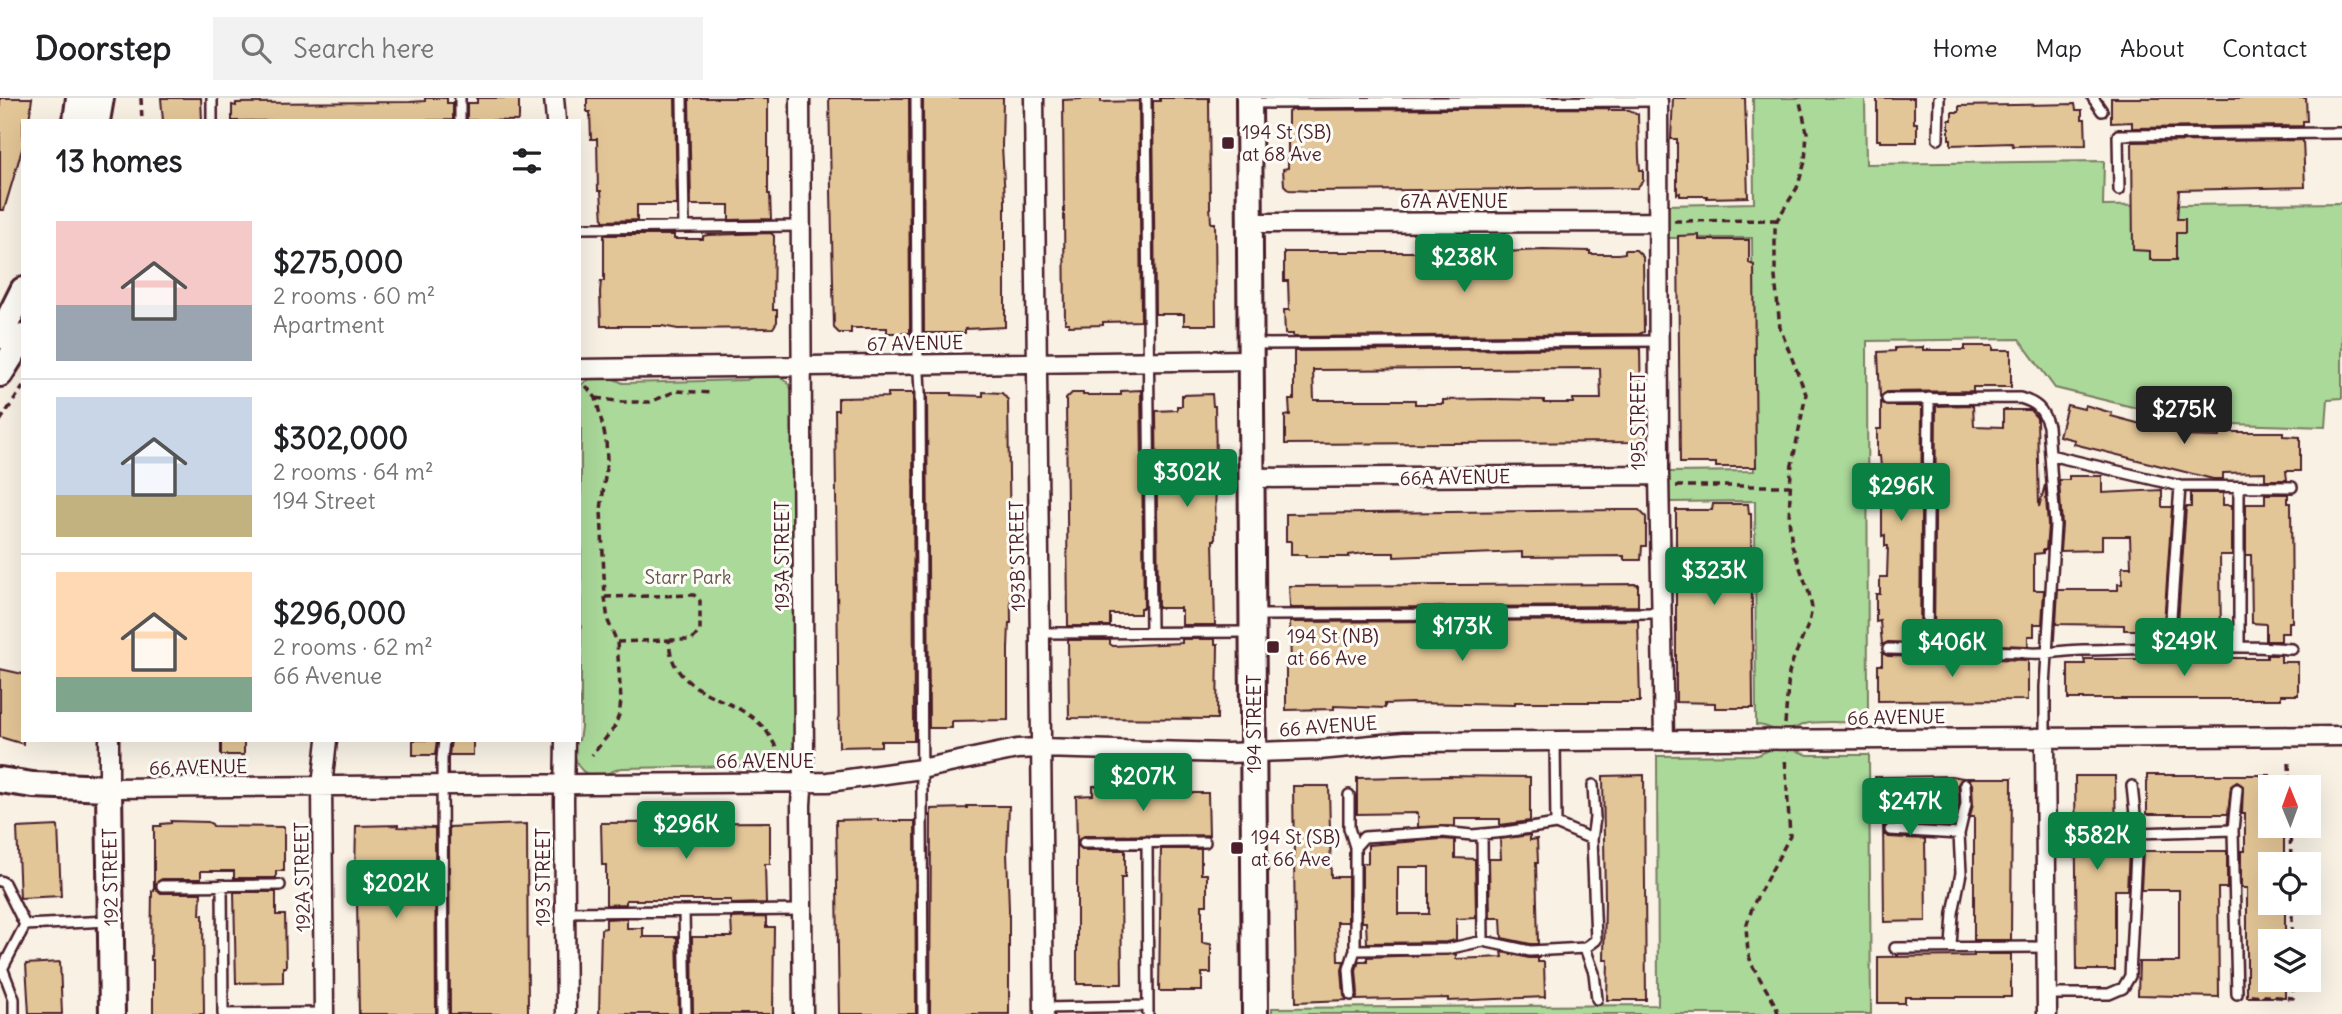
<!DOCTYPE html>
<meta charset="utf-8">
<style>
:root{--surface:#fff;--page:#f2f2f2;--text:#202124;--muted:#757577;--line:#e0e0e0;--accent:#0b8043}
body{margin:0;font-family:Delius,sans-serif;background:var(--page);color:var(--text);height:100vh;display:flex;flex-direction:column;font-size:26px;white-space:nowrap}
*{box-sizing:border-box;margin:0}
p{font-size:23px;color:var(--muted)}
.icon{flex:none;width:38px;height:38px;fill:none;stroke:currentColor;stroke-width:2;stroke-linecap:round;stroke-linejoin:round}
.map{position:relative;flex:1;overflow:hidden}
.panel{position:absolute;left:21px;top:21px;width:560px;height:623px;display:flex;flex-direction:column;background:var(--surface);border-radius:0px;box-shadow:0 7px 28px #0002}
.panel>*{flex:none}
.needle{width:46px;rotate:359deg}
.controls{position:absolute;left:2258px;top:677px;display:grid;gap:14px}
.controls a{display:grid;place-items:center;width:63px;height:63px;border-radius:0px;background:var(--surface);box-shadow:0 7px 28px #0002;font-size:35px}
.price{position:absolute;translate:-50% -60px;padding:0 16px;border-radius:7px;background:var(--accent);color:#fff;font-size:23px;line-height:46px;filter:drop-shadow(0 2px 4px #0008)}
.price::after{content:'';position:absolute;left:50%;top:42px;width:21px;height:16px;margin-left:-10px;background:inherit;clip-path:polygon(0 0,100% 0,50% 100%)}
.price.selected{background:#222;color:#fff}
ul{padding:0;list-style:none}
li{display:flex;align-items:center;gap:21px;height:175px;padding:0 35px}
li+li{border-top:2px solid var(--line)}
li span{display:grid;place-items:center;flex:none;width:196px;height:140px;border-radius:0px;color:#555}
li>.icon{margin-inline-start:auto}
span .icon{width:84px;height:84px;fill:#fffc;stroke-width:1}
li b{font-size:30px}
h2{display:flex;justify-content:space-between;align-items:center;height:84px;padding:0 35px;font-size:30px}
header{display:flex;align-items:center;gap:42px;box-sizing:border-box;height:98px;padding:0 35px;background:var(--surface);border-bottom:2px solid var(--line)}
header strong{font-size:33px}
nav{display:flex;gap:38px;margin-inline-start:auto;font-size:24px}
.search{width:490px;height:63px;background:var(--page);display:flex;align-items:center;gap:18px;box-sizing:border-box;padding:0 24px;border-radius:0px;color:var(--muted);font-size:26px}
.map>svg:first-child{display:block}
</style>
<header>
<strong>Doorstep</strong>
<div class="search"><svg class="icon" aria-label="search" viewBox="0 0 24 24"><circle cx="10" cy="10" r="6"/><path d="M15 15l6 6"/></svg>Search here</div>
<nav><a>Home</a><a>Map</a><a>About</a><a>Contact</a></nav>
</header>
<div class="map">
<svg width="2342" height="916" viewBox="0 0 2342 916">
<rect width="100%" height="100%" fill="#f8f1e4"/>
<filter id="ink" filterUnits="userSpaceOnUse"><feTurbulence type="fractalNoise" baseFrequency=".0143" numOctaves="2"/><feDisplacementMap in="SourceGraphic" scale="14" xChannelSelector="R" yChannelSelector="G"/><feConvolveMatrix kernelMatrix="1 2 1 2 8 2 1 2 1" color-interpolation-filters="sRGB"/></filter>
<g filter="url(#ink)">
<path fill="#aad999" stroke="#7a7c62" stroke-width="2" d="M1753 0H1865L1866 66 2104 63 2103 108 2342 105V300L2328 301 2326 329 2198 325 2055 290 2019 241 1867 243 1868 625C1853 625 1817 622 1805 626 1796 629 1793 633 1783 633 1773 633 1767 627 1756 627L1755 403 1670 404 1669 374 1754 373 1752 140H1666L1667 107 1754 105Z
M760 276C776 276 790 279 793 297L795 652C791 668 779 678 761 675 755 674 750 670 745 668L622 670C615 671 611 675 606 676 579 683 573 663 574 642H579L581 629V328L579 289C594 274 605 277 623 285L746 282Z
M1790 650 1808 657H1869L1871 916H1272V910L1658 907 1657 658 1758 657 1771 651Z"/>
<path fill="#e3c697" stroke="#4a1f2b" stroke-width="2" fill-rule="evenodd" d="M0 0H32L29 23H23V48L4 112H0Z
M161 0H201L202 23H163Z
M425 0H447V5H453V22L232 23V7L236 8V5L410 4 425 3Z
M477 0H519V20L517 23 467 22V5H477Z
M587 0H675L677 107H637V122L603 123 601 93H598L597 41H591L590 14H587Z
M689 0H768V96H770L771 121 729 122V107H691Z
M829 0H909L910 235H887V230H851V235H839L834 230Z
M923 0H1003L1002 48 1005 101V229L965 231V235H924Z
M1101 0V4L1139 3 1141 223 1103 224V227L1069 228V225H1065L1063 2Z
M1160 0H1209L1210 108 1211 125H1215L1216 227H1184V216H1155L1153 3H1160Z
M1673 0H1745L1748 99 1707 100V98H1680V95L1677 96V41H1671Z
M1877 0H1914V25H1917V44H1880V42H1877Z
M2111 0H2306L2307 23H2303V28L2132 30V24L2111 25Z
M2075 6 2076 12H2082V21H2085L2086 47 2013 48 2012 45 1951 47V41H1949V22H1952V14H1959V8Z
M1609 10V12H1629L1638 16 1639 60 1640 72H1643V83L1637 90 1313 93 1289 92 1284 87 1283 71 1288 70V14L1291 12Z
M2303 42 2305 89 2179 92 2177 121H2185V135H2176V162H2150V153L2133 152 2132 44Z
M771 135 774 138 773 212H777V224L773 230 678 231 662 228H601L600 194 601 183H604V137H674V141H703V138L708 137Z
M1699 137V142H1749V165L1754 167 1756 369H1716V365H1680L1678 138Z
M1543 152 1590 153V156H1619L1625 155V152H1636L1643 159 1644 234 1639 236 1293 239V236H1285L1284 212H1289L1288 183H1284V154H1463V156Z
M1965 248H1993V252H2011V289H1973V293L1887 294 1880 299 1878 254 1895 253V250L1923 249V252H1965Z
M1640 250 1641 309H1644L1645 337 1638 344 1285 346V318L1290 317 1289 302H1294V253ZM1600 270 1601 301H1573V305H1544V302L1492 301 1443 302V306H1415V302H1314L1313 272Z
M1141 292 1144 510H1140V516H1110V528H1068L1066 301 1072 295H1083V297H1121V293Z
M983 294 1002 295 1008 302 1011 525H1009L1008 551V622L952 623V630H929L927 295H952V297L983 298Z
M888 295H913L914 643H881V648L839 649 835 312H838V300L888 299Z
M1212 296 1213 308H1215L1216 362 1215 442H1213L1215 527H1182V513H1180V510H1158L1156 313 1177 312V308H1182V297Z
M1881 303 1887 308H1922L1920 545 1888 544 1882 547 1880 523 1876 524V496H1880V479H1887L1888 448H1885V437L1882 438V369H1881L1880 358H1877V331H1881Z
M1973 307 1974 328 2003 329V312H2030L2037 320 2039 409 2045 387 2048 427 2046 452H2043V455L2034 456V492H2044L2042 526H2034V538H2028V548L1934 545 1936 308Z
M2067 307 2084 311 2085 307 2112 315 2111 318 2152 329 2153 326 2180 332 2179 338 2219 339V334H2283V338L2300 339V373H2286L2287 382H2265V374L2223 375V381H2213L2074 346 2075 342 2059 338Z
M2069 378H2102V395L2162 392V409H2172L2164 525 2158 526V532H2124V527L2056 526 2058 492H2118V486H2122V469H2131L2130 438H2102V452L2060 453 2062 427 2059 382H2069Z
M2191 395H2223V407H2232V457H2220L2221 542H2187V525H2178L2186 409H2191Z
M2265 396H2288V405H2291L2292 524H2289V535H2281V543H2266V526L2252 525 2251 457H2246V406H2265Z
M1713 406H1748L1749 416H1751L1753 610H1715V605L1676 604V412H1712Z
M1618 412H1639L1646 419V448H1642L1641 462H1624V458L1522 459V454L1394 459V455H1365L1349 457V459H1306V457H1291V443H1286V416Z
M1638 486V508L1290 510V507L1289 488Z
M1638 522 1640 604H1515V607L1411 605 1385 606V610L1334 608V611L1286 612V570H1291L1290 524Z
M1182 541H1215V546H1218L1217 621 1069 620 1068 542H1110V546L1113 548 1182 545Z
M1882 555 1888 558 2028 562V602L1878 603V567H1882Z
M2188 556H2221V560H2267V557H2281V564H2298V597H2281V601H2068V566H2085L2084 561H2188Z
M0 571 23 576V646L0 639Z
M221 642H244V657H221Z
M413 642H437L435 657H413Z
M451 642H473V657H449Z
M1644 677 1646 902H1607L1608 862H1604L1605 802 1603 678Z
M2147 677H2270V728H2284V766H2270V805H2285V844H2270V882H2285V899H2247V790H2241V753H2245V716H2242L2243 688 2237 684 2231 688 2228 716H2147Z
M1445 678 1530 679V723L1500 727V721H1455V728L1418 729V715L1357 716V680Z
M1951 678 1963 680 1958 686 1959 705 1956 719H1924L1925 727 1890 725 1884 729V736L1889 739 1925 741 1926 823 1884 824 1883 720H1875V679Z
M2075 678H2115L2116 752H2129L2127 792H2115V872H2077Z
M1968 680H2012L2011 842H1974V719H1970L1973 706 1972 686Z
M1189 685V695H1208L1209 737 1084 738 1077 744 1076 698 1093 697V688L1121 687V696L1161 695V686Z
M1293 688H1329L1331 779H1348V824H1337L1338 863H1344L1342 872 1344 898 1347 902 1296 904Z
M967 708H1009L1007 755 1009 811V916H930L931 711 967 710Z
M878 721V723H915L916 916H839L836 722Z
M171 723 208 724 212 726 213 728 284 729V773H276V780H234V773H201V781H162L156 785V791L161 795H201L200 817H203L204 916H153V862H151L152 793H154V728H161V726L171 725Z
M770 724V766H765L766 805 731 806V802H626V806L606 807V767H602L601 725Z
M527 726 528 916H450L449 729Z
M398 727V729L435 730 436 916H359L357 802 355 775 356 728Z
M58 728 61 798 20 800 17 730Z
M1530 737V742L1537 741 1538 765H1536L1538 846H1531L1502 840 1501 820H1490L1489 761H1501L1500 741Z
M1442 741 1455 742V760L1475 761 1476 820 1456 821V842L1446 844 1367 845 1366 824H1362V765H1368V747ZM1398 769H1429V816H1398Z
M1077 746 1083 752H1125V780H1121L1122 886H1077Z
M1161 751H1201V776H1207V807H1202V845L1211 846V875H1202V893H1159Z
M2143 753H2227V790H2218L2219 899 2138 897 2139 864H2179V792H2141Z
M234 794H276V817H285L286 869H283V884L236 885Z
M766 819V829H774L773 916H693L692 839H732L731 820Z
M627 820V830H643V839H677L679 916H599L601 831 606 830V821Z
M1502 854 1529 860H1538V864H1544L1545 899 1448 903V900L1356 902 1358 896 1356 872 1359 863H1367V859L1456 856V861L1503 859Z
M1974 856H2011V899H1905V905H1878V859L1974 858Z
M60 864 62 916H29L26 866Z"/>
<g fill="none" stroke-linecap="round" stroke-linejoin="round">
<g stroke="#4a1f2b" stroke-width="14">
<path id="lane" d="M212 0V23
M682 0 684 128
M916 0 917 240 920 293 923 916
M1146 0 1151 534
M2093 0 2102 13
M1251 5 1658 3
M460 23V0
M1938 41 1939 0
M2119 92 2118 37 2342 35
M579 130 800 128
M1253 246 1658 243
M1887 301 2020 300C2037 305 2043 311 2048 328L2055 427 2045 589V639
M2050 357 2180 388 2292 389
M1255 517 1661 515
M1039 535 1251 534
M2239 547V389
M2169 549 2180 388
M1888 551 2019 554C2041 558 2061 552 2083 552 2153 551 2222 546 2292 551
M1927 552 1929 300
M1555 643 1556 726 1592 741 1596 842 1585 850 1530 853 1483 843 1447 851 1355 852V749L1364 739 1442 734 1472 737 1505 734 1556 726
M2132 688 2137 735
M1349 697V730L1355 749
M1890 732 1959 736
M2233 732 2237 691
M1482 736 1483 843
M1592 741 1595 720 1593 687
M1147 744 1148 916
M1084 745 1205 744
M0 783 4 785 25 827
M222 787 223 916
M162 788 280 787
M684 813 686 916
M564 814 802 812
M25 827 109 823
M1951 849 1953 815 1961 775 1959 736 1966 706 1965 686
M1585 850 1594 875 1597 901
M1895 850 2046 849
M3 872 14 901V916
M0 875 25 827
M2046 896H2109L2123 890 2130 878 2137 735 2233 732 2237 896
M1351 897 1349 871 1355 852
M1044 910 1148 908
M223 916 324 915
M443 916 442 661 444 642"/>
</g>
<g stroke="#4a1f2b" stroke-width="23">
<path id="street" d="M554 0 556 23
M800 0 804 658 801 707 803 916
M1034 0 1044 916
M1658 3 1659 377 1664 642
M1251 125 1658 124
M579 271 1251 262
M1252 380 1659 377
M2045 639 2047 916
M109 642V690L828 684 921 671 1017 651 1041 650 1227 655 1319 652 1404 644 2342 638
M565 642 564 703 566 916
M324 916 322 688 327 642"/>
</g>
<g stroke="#4a1f2b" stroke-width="30">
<path id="secondary" d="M1249 0 1255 916
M76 23 79 0
M97 23 101 0
M0 238 23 192
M0 276 23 239
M0 682 33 687 109 690 112 916"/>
</g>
<path stroke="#4a1f2b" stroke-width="3.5" stroke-dasharray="7 5" stroke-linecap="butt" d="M141 0 142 23
M1674 123 1777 122
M586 288 596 300 606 342 607 362 601 412 605 499 608 523 617 544 621 603 619 617 614 630 592 657
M596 300 622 304H650L676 293 713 295
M0 323 23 289
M1676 388H1790
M605 499 694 497 700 503V533L692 542H669
M617 544 669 542C671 598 728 595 760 626 769 634 774 647 781 657
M1785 626 1789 575 1793 562 1809 525 1812 510 1809 495 1792 447 1789 421 1791 372 1806 296 1780 230 1775 179V131L1777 122 1797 90 1805 64 1807 34 1799 0
M2289 665 2290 690
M2290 728 2291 766
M2292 805V844
M2251 897 2293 900V882
M1778 916 1776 908 1752 867 1748 855 1746 829 1753 807 1790 738 1785 658"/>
<use href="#lane" stroke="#fdfcf7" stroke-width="9"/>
<use href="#street" stroke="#fdfcf7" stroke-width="18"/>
<use href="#secondary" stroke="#fdfcf7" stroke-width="24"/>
</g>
</g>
<g fill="#4a1f2b" stroke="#fdfcf7" stroke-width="2.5">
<rect x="1221" y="38" width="14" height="14" rx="3.5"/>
<rect x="1266" y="542" width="14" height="14" rx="3.5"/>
<rect x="1230" y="743" width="14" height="14" rx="3.5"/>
</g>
<g text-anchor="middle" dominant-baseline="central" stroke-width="6" stroke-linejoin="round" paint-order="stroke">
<g font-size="19" fill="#4a1f2b" stroke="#fdfcf7" text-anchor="start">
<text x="1242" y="34">194 St (SB)<tspan x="1242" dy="22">at 68 Ave</tspan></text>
<text x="1287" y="538">194 St (NB)<tspan x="1287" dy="22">at 66 Ave</tspan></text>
<text x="1251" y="739">194 St (SB)<tspan x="1251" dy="22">at 66 Ave</tspan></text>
</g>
<g font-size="19" fill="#4a1f2b" stroke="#fdfcf7">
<text x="1454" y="103">67A AVENUE</text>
<text transform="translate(915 245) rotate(-1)">67 AVENUE</text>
<text transform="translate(1638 323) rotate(-90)">195 STREET</text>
<text transform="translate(1455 379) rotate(-1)">66A AVENUE</text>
<text transform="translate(782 458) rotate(-90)">193A STREET</text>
<text transform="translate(1017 458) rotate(-91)">193B STREET</text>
<text transform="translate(1896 619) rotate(-1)">66 AVENUE</text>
<text transform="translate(1254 626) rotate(-90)">194 STREET</text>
<text transform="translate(1328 628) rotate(-4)">66 AVENUE</text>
<text x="765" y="663">66 AVENUE</text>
<text transform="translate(198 669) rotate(-1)">66 AVENUE</text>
<text transform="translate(110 779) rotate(-91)">192 STREET</text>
<text transform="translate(302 779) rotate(-91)">192A STREET</text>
<text transform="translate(543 779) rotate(-90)">193 STREET</text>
</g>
<g font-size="19" fill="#67574c" stroke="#fdfcf7">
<text x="688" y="479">Starr Park</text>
</g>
</g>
</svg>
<div class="controls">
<a><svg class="needle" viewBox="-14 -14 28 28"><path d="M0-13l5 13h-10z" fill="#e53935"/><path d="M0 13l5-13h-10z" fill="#757577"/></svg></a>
<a><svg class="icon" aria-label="locate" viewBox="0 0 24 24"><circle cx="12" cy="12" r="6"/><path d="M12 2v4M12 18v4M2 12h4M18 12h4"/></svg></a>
<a><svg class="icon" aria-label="layers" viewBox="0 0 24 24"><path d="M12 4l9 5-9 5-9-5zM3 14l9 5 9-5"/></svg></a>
</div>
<b class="price" style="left:1464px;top:196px">$238K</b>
<b class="price selected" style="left:2184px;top:348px">$275K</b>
<b class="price" style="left:1187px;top:411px">$302K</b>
<b class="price" style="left:1901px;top:425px">$296K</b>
<b class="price" style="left:1714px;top:509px">$323K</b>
<b class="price" style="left:1462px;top:565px">$173K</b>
<b class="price" style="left:2184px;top:580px">$249K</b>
<b class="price" style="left:1952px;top:581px">$406K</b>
<b class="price" style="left:1143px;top:715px">$207K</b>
<b class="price" style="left:1910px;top:740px">$247K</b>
<b class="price" style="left:686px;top:763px">$296K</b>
<b class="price" style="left:2097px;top:774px">$582K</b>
<b class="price" style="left:396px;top:822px">$202K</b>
<section class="panel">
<h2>13 homes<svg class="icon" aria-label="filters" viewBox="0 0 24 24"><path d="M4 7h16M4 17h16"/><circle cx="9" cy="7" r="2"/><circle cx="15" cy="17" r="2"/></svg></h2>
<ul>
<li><span style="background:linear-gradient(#f6c9c9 60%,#9aa5b1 0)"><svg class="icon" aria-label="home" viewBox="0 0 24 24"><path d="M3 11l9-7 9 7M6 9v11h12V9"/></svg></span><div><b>$275,000</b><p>2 rooms · 60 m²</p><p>Apartment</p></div></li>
<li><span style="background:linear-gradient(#c9d6e8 70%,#c2b280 0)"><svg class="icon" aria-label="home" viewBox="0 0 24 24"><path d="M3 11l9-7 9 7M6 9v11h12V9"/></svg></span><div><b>$302,000</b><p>2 rooms · 64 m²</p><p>194 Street</p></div></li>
<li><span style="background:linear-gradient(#ffd9b3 75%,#7fa58c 0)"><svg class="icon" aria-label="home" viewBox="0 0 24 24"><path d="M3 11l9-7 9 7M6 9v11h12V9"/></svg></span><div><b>$296,000</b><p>2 rooms · 62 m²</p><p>66 Avenue</p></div></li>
</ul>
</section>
</div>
